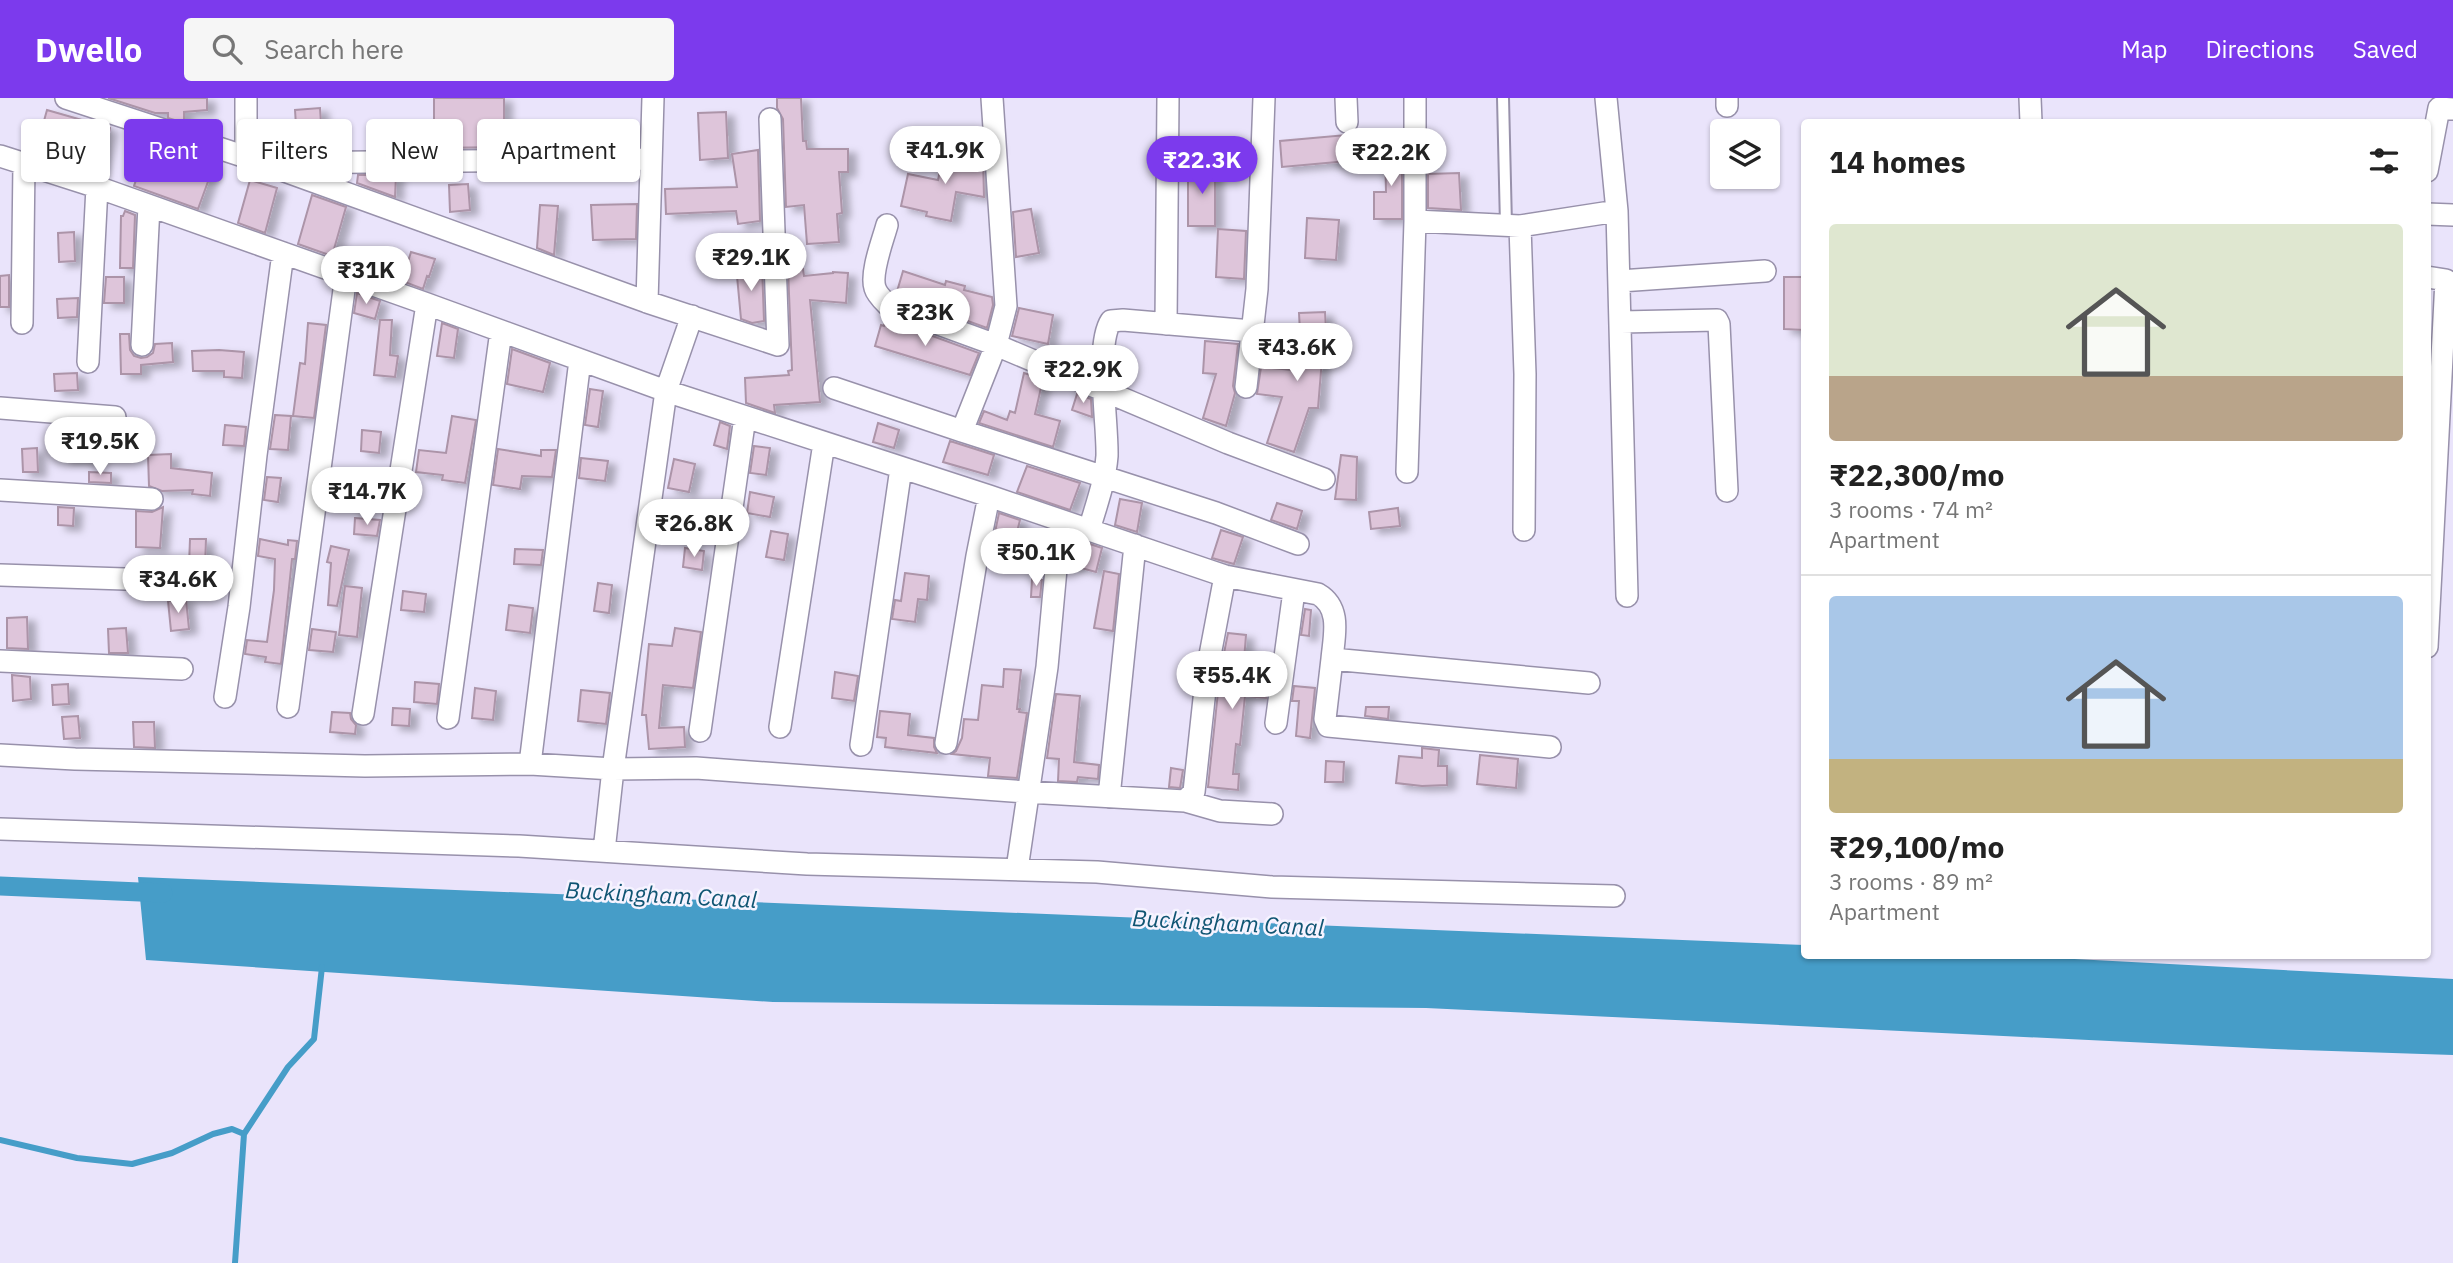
<!DOCTYPE html>
<meta charset="utf-8">
<style>
:root{--surface:#fff;--page:#f6f6f6;--text:#222;--muted:#767676;--line:#e0e0e0;--accent:#7c3aed}
body{margin:0;font-family:"IBM Plex Sans",sans-serif;background:var(--page);color:var(--text);height:100vh;display:flex;flex-direction:column;font-size:26px;white-space:nowrap}
*{box-sizing:border-box;margin:0}
p{font-size:23px;color:var(--muted)}
.icon{flex:none;width:38px;height:38px;fill:none;stroke:currentColor;stroke-width:2;stroke-linecap:round;stroke-linejoin:round}
.map{position:relative;flex:1;overflow:hidden}
.sheet{position:absolute;left:1801px;top:21px;width:630px;height:840px;display:flex;flex-direction:column;background:var(--surface);border-radius:7px;box-shadow:0 2px 5px #0004}
.sheet>*{flex:none}
.banner{position:absolute;left:21px;top:21px;width:665px;height:63px;display:flex;gap:14px}
.tools{position:absolute;left:1710px;top:21px;display:grid;gap:14px}
.tools a{display:grid;place-items:center;width:70px;height:70px;border-radius:7px;background:var(--surface);box-shadow:0 2px 5px #0004;font-size:35px}
.price{position:absolute;translate:-50% -60px;padding:0 16px;border-radius:24px;background:#fff;color:#222;font-size:23px;line-height:46px;filter:drop-shadow(0 2px 4px #0008)}
.price::after{content:'';position:absolute;left:50%;top:42px;width:21px;height:16px;margin-left:-10px;background:inherit;clip-path:polygon(0 0,100% 0,50% 100%)}
.price.current{background:var(--accent);color:#fff}
ul{padding:0;list-style:none}
li{display:grid;align-content:center;gap:14px;height:371px;padding:0 28px}
li+li{border-top:2px solid var(--line)}
li span{display:grid;place-items:center;height:217px;border-radius:7px;color:#555}
li>.icon{margin-inline-start:auto}
span .icon{width:126px;height:126px;fill:#fffc;stroke-width:1}
li b{font-size:30px}
h2{display:flex;justify-content:space-between;align-items:center;height:84px;padding:0 28px;font-size:30px}
.chip{padding:0 24px;border-radius:7px;background:var(--surface);box-shadow:0 2px 5px #0004;font-size:24px;line-height:63px}
.chip.current{background:var(--accent);color:#fff}
header{display:flex;align-items:center;gap:42px;box-sizing:border-box;height:98px;padding:0 35px;background:var(--accent);color:#fff}
header strong{font-size:33px}
nav{display:flex;gap:38px;margin-inline-start:auto;font-size:24px}
.search{width:490px;height:63px;background:var(--page);display:flex;align-items:center;gap:18px;box-sizing:border-box;padding:0 24px;border-radius:7px;color:var(--muted);font-size:26px}
.map>svg:first-child{display:block}
</style>
<header>
<strong>Dwello</strong>
<div class="search"><svg class="icon" aria-label="search" viewBox="0 0 24 24"><circle cx="10" cy="10" r="6"/><path d="M15 15l6 6"/></svg>Search here</div>
<nav><a>Map</a><a>Directions</a><a>Saved</a></nav>
</header>
<div class="map">
<svg width="2453" height="1165" viewBox="0 0 2453 1165">
<defs>
<filter id="shadow"><feDropShadow dx="8" dy="4.5" stdDeviation="3.5" flood-color="#0004"/></filter>
</defs>
<rect width="100%" height="100%" fill="#eae4fb"/>
<path fill="#469dc8" d="M138 779 1804 847V858H2017L2453 881V957L2274 951 1426 910 773 904 146 862Z"/>
<g fill="none" stroke-linecap="round" stroke-linejoin="round">
<path stroke="#469dc8" stroke-width="6" d="M0 1042 77 1060 132 1066 172 1055 213 1036 232 1031 244 1036
M235 1165 244 1036 288 969 314 941 322 869"/>
<path stroke="#469dc8" stroke-width="19" d="M0 788 163 795"/>
</g>
<path fill="#dec5da" stroke="#ac94a8" stroke-width="2" filter="url(#shadow)" d="M108 0H207V12L184 14V25L168 20V15H155Z
M434 0H504V49L434 50Z
M777 0H801L803 43H806L807 51H848V74H839L842 115 837 116 839 144 807 146 804 107 786 109 783 21 777 10Z
M320 10 322 41 297 43 295 12Z
M47 12 110 30 100 76 35 55Z
M726 14 728 60 700 62 698 15Z
M1346 37 1348 63 1282 69 1280 43Z
M149 44 214 67 198 111 134 88Z
M1385 51H1402V121H1374V94H1386Z
M758 52 760 123 738 126 736 113 666 116 665 91 737 89 732 56Z
M944 53 983 61 984 99 956 94 951 123 926 118 927 114 901 108 908 76 938 82Z
M1188 69H1215V128H1188Z
M1459 75 1461 112 1428 110V76Z
M358 77H396L395 99 357 85Z
M250 82 277 90 265 135 238 125Z
M468 86 470 112 450 114 449 87Z
M312 97 346 109 332 158 298 146Z
M637 106 636 141 593 142 591 107Z
M540 107 558 108 554 157 537 150Z
M1031 111 1039 155 1016 159 1013 114Z
M125 113 135 117 133 170H120L121 118H123Z
M1307 120 1339 122 1336 162 1305 160Z
M1218 131 1246 133 1244 181 1216 179Z
M74 134 75 163 59 164 58 135Z
M411 154 435 161 429 179 427 178 423 191 402 183Z
M736 167 762 168 764 223 752 225 741 221Z
M788 170 803 171 804 178 833 175V174L848 175 846 205 810 202 820 304 774 307 775 315 746 305 745 280 789 277 788 273 792 272Z
M903 173 945 187 946 183 965 188 964 192 992 199 993 207 987 230 896 197Z
M9 177V209H0V178Z
M106 179H124V205H104Z
M1784 179H1804V232L1784 231Z
M357 195 380 203 375 221 354 215Z
M78 200 77 219 58 220 57 201Z
M1019 210 1053 217 1048 246 1012 238Z
M1325 214 1327 249H1323L1318 310H1309L1294 354 1267 345 1282 299 1257 296 1261 269 1302 273 1299 215Z
M886 221 979 255 970 277 875 248 881 227 884 228Z
M380 222H392L390 257 398 258 395 279 374 277Z
M308 225 326 227 314 320 293 318 300 265 305 266Z
M442 225 458 231 454 260 437 258Z
M120 236H129L130 252 134 258 141 260 147 259 153 255 155 246 172 245 173 264 141 267V276H121Z
M1205 243 1238 246 1233 288 1235 295 1226 328 1203 320 1216 276 1203 275Z
M512 251 550 265 543 294 507 286Z
M219 252 244 254 242 280 224 279V273H193L192 253Z
M77 275 78 292 55 293 54 276Z
M1024 275 1043 281 1035 316 1060 323 1053 349 979 325 984 313 1007 322 1010 313 1015 315Z
M590 291 603 293 598 329 585 327Z
M1077 296 1091 301 1092 319 1072 312Z
M275 317 291 318 288 352 270 351Z
M452 318 476 322 465 385 442 382 443 377 416 374 419 352 446 355Z
M720 324 730 328 727 351 714 347Z
M878 325 899 332 894 350 873 344Z
M225 327 246 329 244 348 223 347Z
M63 332H88L87 360H63Z
M362 332 381 334 379 355 361 353Z
M950 343 994 357 988 377 943 364Z
M754 348 770 350 766 377 750 375Z
M37 350 38 374H23L22 351Z
M498 351 541 358V352H556L552 379 522 378 520 391 493 387Z
M171 356V370L212 375 210 398 192 396 193 392 162 393 149 388 148 357Z
M1341 357 1357 359 1356 402 1335 401Z
M581 360 608 363 605 383 579 380Z
M674 361 695 366 689 394 668 390Z
M1027 368 1080 385 1070 412 1017 394Z
M89 374 111 375V385L89 384Z
M267 379 281 380 278 404 264 402Z
M750 394 774 399 770 419 747 415Z
M1120 401 1142 405 1137 434 1115 427Z
M1277 405 1302 413 1297 431 1271 422Z
M58 409 74 410 73 428 58 427Z
M163 409 160 450 136 449V413L152 414Z
M1398 410 1400 428 1371 431 1369 414Z
M999 415 1020 422 1016 438 995 434Z
M355 420 380 422 377 438 354 436Z
M1221 432 1243 439 1234 466 1212 460Z
M771 433 788 436 784 462 766 459Z
M190 441H206L205 468 189 467Z
M260 441 288 447V442L297 443 295 461H292L281 566 265 564 266 559 245 556 247 542 267 544 274 492 275 461 258 458Z
M1075 441 1102 450 1096 474 1070 467Z
M331 448 349 452 337 508 328 507 331 465 327 464Z
M685 450 704 453 702 472 683 469Z
M515 451 543 452 541 467 514 466Z
M1104 473 1119 476 1113 533 1094 530Z
M905 475 929 478 927 502 918 501 915 524 892 521 895 502 901 503Z
M1032 481 1042 482 1040 499H1031Z
M598 485 612 487 609 515 594 513Z
M345 488 362 490 357 539 339 537Z
M403 493 426 496 424 514 401 512Z
M186 501 189 531 171 533 168 503Z
M509 507 533 510 530 535 506 532Z
M1305 511 1311 512 1309 538 1301 537Z
M27 519 28 551 7 550V520Z
M126 530 128 555H109L108 531Z
M675 530 701 534 693 590 663 587 659 630 684 629 685 649 649 651 646 617H642L649 546 672 548Z
M312 531 336 534 333 554 309 552Z
M1228 535 1246 537 1243 575 1269 578 1266 600 1245 598 1240 647 1236 646 1233 676H1239L1238 692 1208 689 1220 575Z
M1004 571 1021 572 1017 611H1020L1019 614 1027 615 1017 680 988 678 990 660 952 656 956 653 962 640 964 621 978 622 982 587 1003 589Z
M835 574 858 578 854 603 832 600Z
M12 577 30 579 31 601 13 603Z
M415 584 439 586 437 606 414 604Z
M68 586 69 606 53 607 52 587Z
M1294 588 1315 590 1310 640 1296 638 1299 603H1292Z
M475 590 496 593 493 622 472 620Z
M581 592 610 595 606 626 578 623Z
M1056 596 1080 598 1074 664 1099 667 1098 681 1078 679 1077 684 1058 683 1059 661 1047 660Z
M1366 609H1389L1388 621 1365 618Z
M393 610 410 611 409 628 392 627Z
M880 613 910 616 908 637 934 640V649L937 655 885 649 886 640 877 639Z
M332 614 350 615 351 621 356 627 355 636 330 634Z
M78 618 80 640 64 641 62 619Z
M133 624H154L155 650 134 649Z
M1422 650 1439 652 1438 668H1447V687L1422 688 1396 685 1399 658 1422 660Z
M1480 657 1518 661 1516 690 1477 686Z
M1326 663 1344 664 1343 684H1325Z
M1171 670 1183 672 1180 690 1169 689Z"/>
<g fill="none" stroke-linecap="round" stroke-linejoin="round">
<g stroke="#9891ab" stroke-width="14">
<path id="lane" d="M1503 0 1506 127"/>
</g>
<g stroke="#9891ab" stroke-width="24">
<path id="street" d="M66 0 246 59 647 204 778 247 770 21
M992 0 1006 208 996 247 962 333 1216 415 1298 446
M1346 0 1347 24
M1606 0 1617 113 1627 498
M1727 0V8
M2030 0 2031 24
M0 58 97 89 427 206 666 293 989 398 1225 478 1318 496C1342 510 1334 538 1332 561L1589 585
M246 59V0
M277 65 650 61
M2427 73 2439 10 2453 11
M2427 116 2453 117
M1415 123 1520 128 1617 113
M887 127C883 142 870 175 875 190 877 197 884 203 889 208L996 247 1228 345 1324 381
M1520 128 1525 276 1524 432
M2427 179 2446 182 2427 549
M1620 183 1765 173
M647 204 653 0
M1621 224 1717 222 1719 226 1727 393
M22 225 24 65
M1166 226 1168 0
M142 247 149 108
M88 264 97 89
M1246 289 1257 191 1264 0
M834 290 962 333
M0 310 115 319
M1407 374 1415 123V0
M0 392 152 401
M1089 432C1096 408 1105 384 1107 358 1108 326 1095 247 1111 223L1123 222 1252 233
M0 477 156 482
M1332 561 1325 621 1328 628 1550 649
M0 563 182 571
M225 599 239 509 256 357 283 155
M288 609 346 177
M363 616 427 206
M448 620 501 233
M1276 625 1294 493
M780 629 824 345
M700 633 745 319
M946 645 977 458 989 398
M861 647 901 370
M0 657 75 661 365 668 530 666 613 671 666 293 692 218
M530 666 580 262
M1109 699 1135 447
M1185 703 1220 713 1272 716
M0 731 519 748 807 766 1097 774 1272 789 1614 798
M604 753 613 671 696 670 1027 694 1185 703 1194 694 1207 573 1225 478
M1017 771 1047 569 1057 460 1065 424"/>
</g>
<use href="#lane" stroke="#fff" stroke-width="10"/>
<use href="#street" stroke="#fff" stroke-width="21"/>
</g>
<g text-anchor="middle" dominant-baseline="central" stroke-width="5" stroke-linejoin="round" paint-order="stroke">
<g font-size="23" font-style="italic" fill="#105573" stroke="#f6f3ff">
<text transform="translate(661 796) rotate(3)">Buckingham Canal</text>
<text transform="translate(1228 824) rotate(3)">Buckingham Canal</text>
</g>
</g>
</svg>
<div class="tools">
<a><svg class="icon" aria-label="layers" viewBox="0 0 24 24"><path d="M12 4l9 5-9 5-9-5zM3 14l9 5 9-5"/></svg></a>
</div>
<b class="price" style="left:945px;top:88px">₹41.9K</b>
<b class="price" style="left:1391px;top:90px">₹22.2K</b>
<b class="price current" style="left:1202px;top:98px">₹22.3K</b>
<b class="price" style="left:751px;top:195px">₹29.1K</b>
<b class="price" style="left:366px;top:208px">₹31K</b>
<b class="price" style="left:925px;top:250px">₹23K</b>
<b class="price" style="left:1297px;top:285px">₹43.6K</b>
<b class="price" style="left:1083px;top:307px">₹22.9K</b>
<b class="price" style="left:100px;top:379px">₹19.5K</b>
<b class="price" style="left:367px;top:429px">₹14.7K</b>
<b class="price" style="left:694px;top:461px">₹26.8K</b>
<b class="price" style="left:1036px;top:490px">₹50.1K</b>
<b class="price" style="left:178px;top:517px">₹34.6K</b>
<b class="price" style="left:1232px;top:613px">₹55.4K</b>
<div class="banner">
<a class="chip">Buy</a>
<a class="chip current">Rent</a>
<a class="chip">Filters</a>
<a class="chip">New</a>
<a class="chip">Apartment</a>
</div>
<section class="sheet">
<h2>14 homes<svg class="icon" aria-label="filters" viewBox="0 0 24 24"><path d="M4 7h16M4 17h16"/><circle cx="9" cy="7" r="2"/><circle cx="15" cy="17" r="2"/></svg></h2>
<ul>
<li><span style="background:linear-gradient(#dfe7d0 70%,#b9a48a 0)"><svg class="icon" aria-label="home" viewBox="0 0 24 24"><path d="M3 11l9-7 9 7M6 9v11h12V9"/></svg></span><div><b>₹22,300/mo</b><p>3 rooms · 74 m²</p><p>Apartment</p></div></li>
<li><span style="background:linear-gradient(#a9c7e8 75%,#c2b280 0)"><svg class="icon" aria-label="home" viewBox="0 0 24 24"><path d="M3 11l9-7 9 7M6 9v11h12V9"/></svg></span><div><b>₹29,100/mo</b><p>3 rooms · 89 m²</p><p>Apartment</p></div></li>
</ul>
</section>
</div>
